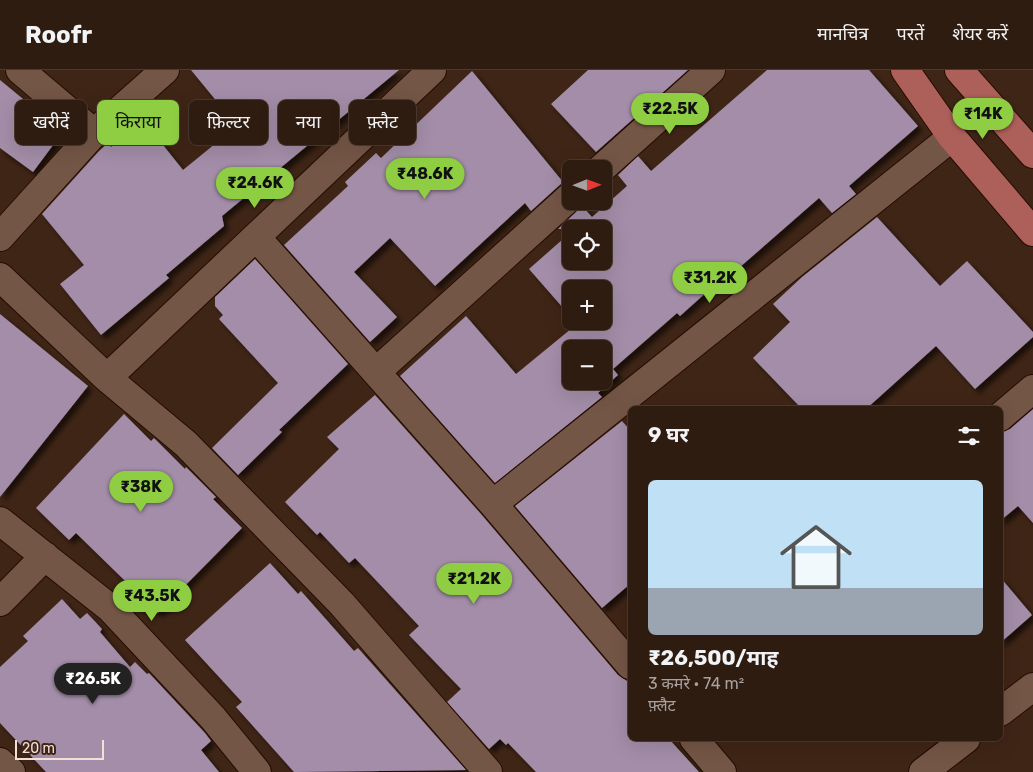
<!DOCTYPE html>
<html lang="hi">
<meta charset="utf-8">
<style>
:root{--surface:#2f1c10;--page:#3b291e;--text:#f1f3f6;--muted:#a7a19f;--line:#4a3a30;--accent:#8fcd42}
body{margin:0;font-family:Rubik,"Noto Sans Devanagari",sans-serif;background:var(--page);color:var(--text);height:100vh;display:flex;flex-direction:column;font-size:19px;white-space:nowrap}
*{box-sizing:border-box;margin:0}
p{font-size:16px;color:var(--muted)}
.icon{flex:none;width:28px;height:28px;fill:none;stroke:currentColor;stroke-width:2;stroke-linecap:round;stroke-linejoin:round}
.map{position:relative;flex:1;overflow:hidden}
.drawer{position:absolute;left:628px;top:336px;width:375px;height:335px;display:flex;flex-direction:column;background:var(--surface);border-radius:8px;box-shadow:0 5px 20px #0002,0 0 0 1px var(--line)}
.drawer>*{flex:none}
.guide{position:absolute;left:15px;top:30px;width:475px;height:45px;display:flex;gap:10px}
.needle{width:32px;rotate:89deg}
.controls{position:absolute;left:562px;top:90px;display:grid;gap:10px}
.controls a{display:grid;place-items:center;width:50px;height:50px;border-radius:8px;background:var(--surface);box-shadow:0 5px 20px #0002,0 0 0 1px var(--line);font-size:25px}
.scale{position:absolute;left:15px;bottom:12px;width:89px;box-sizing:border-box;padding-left:5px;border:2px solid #f2e0d7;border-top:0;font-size:14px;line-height:18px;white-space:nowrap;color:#f2e0d7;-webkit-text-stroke:4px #3f2516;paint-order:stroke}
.price{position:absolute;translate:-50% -42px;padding:0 11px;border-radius:18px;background:var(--accent);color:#111;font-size:16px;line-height:32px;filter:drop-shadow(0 1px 2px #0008)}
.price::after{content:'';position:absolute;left:50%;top:30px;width:15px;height:11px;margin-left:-8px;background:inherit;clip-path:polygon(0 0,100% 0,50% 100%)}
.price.on{background:#222;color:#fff}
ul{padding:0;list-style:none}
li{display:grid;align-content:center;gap:10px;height:265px;padding:0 20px}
li span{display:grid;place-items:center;height:155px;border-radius:8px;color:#555}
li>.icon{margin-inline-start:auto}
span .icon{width:90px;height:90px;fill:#fffc;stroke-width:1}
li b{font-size:21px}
h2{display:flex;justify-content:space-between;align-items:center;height:60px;padding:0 20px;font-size:21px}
.chip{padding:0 18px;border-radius:8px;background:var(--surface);box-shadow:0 5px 20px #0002,0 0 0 1px var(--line);font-size:18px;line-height:45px}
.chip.on{background:var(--accent);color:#111}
header{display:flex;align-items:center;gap:30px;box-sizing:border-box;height:70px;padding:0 25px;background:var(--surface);border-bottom:1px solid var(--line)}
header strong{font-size:24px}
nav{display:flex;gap:28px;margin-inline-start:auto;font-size:18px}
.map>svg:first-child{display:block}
</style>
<header>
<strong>Roofr</strong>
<nav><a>मानचित्र</a><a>परतें</a><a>शेयर करें</a></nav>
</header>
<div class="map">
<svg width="1033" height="702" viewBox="0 0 1033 702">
<defs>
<filter id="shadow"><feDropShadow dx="4.5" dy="4.5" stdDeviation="2.5" flood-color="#0009"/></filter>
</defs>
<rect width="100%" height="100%" fill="#3f2516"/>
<path fill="#a38da8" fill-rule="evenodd" filter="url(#shadow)" d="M191 0H399L222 146 224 156 166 205 169 208 101 265 60 214 84 195 42 144 99 81 108 73 111 77 143 50 183 100 237 56Z
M588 0H688L596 82 551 34Z
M767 0H869L918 56 849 116 856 124 832 143 819 128 740 197 738 194 680 246 677 243 613 299 618 305 598 323 602 327 495 413 400 306 466 246 516 304 577 254 575 251H604V219H571V247L529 199 571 162V191H604V159H558L582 136 592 147 627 116 618 105 638 86 651 101ZM571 279H604V311H571Z
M472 1 563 112 531 141 525 133 435 216 390 168 354 202 397 247 370 272 284 175 348 116 345 112 376 83 381 88Z
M0 10 34 38 36 35 65 59 33 102 0 78Z
M877 147 940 216 967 191 1033 262V267L975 319 936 276 866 339H802L753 288 790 252 773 234 802 207Z
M255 189 348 294 279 360 282 362 238 405 212 378 278 313 219 249 223 245 215 236V227Z
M0 244 88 316 0 427Z
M375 325 481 444 618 605 630 613V669H669L699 702H536L508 673 506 675 500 669 489 679 447 632 461 619 409 565 419 556 355 488 349 493 320 462 317 465 285 432 339 379 327 367Z
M1033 339V453L1018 436 1000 451V362L1010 359Z
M124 344 151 371 154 368 185 399 186 397 216 427 213 429 242 458 158 543 76 463 69 470 36 438Z
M622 351 630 360V514L602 538 515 436Z
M270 493 298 524 301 521 354 581 358 578 466 700 294 702 236 637 242 632 185 570Z
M1000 507 1032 545 1000 573Z
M62 529 80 549 87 543 102 559 100 562 130 597 135 592 147 604 149 603 205 663 211 671 201 680 219 702H46L0 653V597L28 571 23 566Z"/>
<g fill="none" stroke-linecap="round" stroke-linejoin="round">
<g stroke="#250d02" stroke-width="30">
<path id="minor" d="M20 0 94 63
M601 99 711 0
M0 167 94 63 165 0
M256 167 493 434 630 595
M0 207 107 308 186 374 342 534 488 702
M376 302 571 126
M107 308 432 0
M1000 347 1033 319
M493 434 952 67
M0 451 110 538 213 648 257 702
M0 532 45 486
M1000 642 1033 617
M694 669 722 702
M0 692 11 702
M923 702 966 669"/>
</g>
<g stroke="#250d02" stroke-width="30">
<path id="major" d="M905 0 952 67 1033 162
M959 0 1033 84"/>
</g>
<use href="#minor" stroke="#745646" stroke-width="28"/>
<use href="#major" stroke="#ad5f5a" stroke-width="28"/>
</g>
</svg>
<div class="controls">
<a><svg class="needle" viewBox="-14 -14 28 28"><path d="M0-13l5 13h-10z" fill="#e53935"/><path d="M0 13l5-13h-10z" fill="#a7a19f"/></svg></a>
<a><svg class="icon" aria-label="locate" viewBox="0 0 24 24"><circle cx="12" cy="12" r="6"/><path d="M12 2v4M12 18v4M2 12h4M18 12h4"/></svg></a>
<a>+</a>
<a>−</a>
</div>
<div class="scale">20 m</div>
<b class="price" style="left:670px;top:65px">₹22.5K</b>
<b class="price" style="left:983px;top:70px">₹14K</b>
<b class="price" style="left:425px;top:130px">₹48.6K</b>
<b class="price" style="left:255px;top:139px">₹24.6K</b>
<b class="price" style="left:710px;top:234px">₹31.2K</b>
<b class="price" style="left:141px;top:443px">₹38K</b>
<b class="price" style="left:474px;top:535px">₹21.2K</b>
<b class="price" style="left:152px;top:552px">₹43.5K</b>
<b class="price on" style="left:93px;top:635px">₹26.5K</b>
<div class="guide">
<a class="chip">खरीदें</a>
<a class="chip on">किराया</a>
<a class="chip">फ़िल्टर</a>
<a class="chip">नया</a>
<a class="chip">फ़्लैट</a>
</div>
<section class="drawer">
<h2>9 घर<svg class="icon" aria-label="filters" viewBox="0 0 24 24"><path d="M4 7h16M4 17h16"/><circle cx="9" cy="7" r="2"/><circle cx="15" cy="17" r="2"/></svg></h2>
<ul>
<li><span style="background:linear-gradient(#bfe0f5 70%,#9aa5b1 0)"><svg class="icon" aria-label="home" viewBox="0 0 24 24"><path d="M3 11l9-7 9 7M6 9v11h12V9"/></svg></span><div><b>₹26,500/माह</b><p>3 कमरे · 74 m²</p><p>फ़्लैट</p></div></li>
</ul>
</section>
</div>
